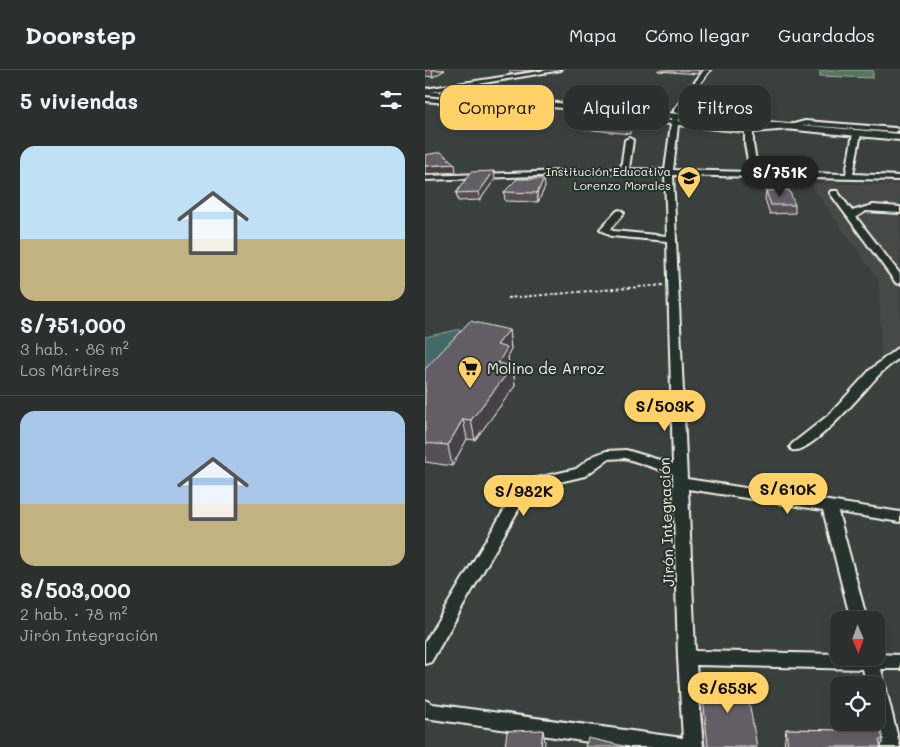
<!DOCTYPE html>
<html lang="es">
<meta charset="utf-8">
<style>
:root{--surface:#2b302e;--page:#373c3a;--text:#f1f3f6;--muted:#a6a9aa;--line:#474b4a;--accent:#ffd166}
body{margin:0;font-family:Mali,sans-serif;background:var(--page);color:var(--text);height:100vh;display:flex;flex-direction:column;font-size:19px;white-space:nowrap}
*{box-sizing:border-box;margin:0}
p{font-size:16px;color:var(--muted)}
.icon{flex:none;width:28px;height:28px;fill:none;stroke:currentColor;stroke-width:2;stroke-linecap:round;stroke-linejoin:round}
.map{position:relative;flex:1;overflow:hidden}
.panel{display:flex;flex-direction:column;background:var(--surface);width:425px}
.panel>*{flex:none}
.banner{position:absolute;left:15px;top:15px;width:385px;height:45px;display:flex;gap:10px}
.needle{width:32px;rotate:178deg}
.controls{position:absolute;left:405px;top:541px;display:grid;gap:10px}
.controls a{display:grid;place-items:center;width:55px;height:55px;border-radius:10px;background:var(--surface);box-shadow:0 2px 8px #0003,0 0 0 1px var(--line);font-size:25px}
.price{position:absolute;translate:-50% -42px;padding:0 11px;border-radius:18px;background:var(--accent);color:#111;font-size:16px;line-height:32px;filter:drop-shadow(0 1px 2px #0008)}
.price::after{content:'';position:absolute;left:50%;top:30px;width:15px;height:11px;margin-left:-8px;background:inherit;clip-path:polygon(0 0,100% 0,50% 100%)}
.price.active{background:#222;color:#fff}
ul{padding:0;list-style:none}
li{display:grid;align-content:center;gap:10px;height:265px;padding:0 20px}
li+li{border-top:1px solid var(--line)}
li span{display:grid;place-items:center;height:155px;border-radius:15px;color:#555}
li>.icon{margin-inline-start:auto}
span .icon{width:90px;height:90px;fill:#fffc;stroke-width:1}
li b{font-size:21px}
h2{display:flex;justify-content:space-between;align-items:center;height:60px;padding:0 20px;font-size:21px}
.chip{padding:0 18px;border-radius:15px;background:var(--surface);box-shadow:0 2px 8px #0003,0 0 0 1px var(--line);font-size:18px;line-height:45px}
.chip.active{background:var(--accent);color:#111}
header{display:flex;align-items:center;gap:30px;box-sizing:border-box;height:70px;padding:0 25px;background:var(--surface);border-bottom:1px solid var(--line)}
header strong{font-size:24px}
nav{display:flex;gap:28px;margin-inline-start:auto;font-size:18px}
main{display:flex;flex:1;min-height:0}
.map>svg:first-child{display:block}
</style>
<header>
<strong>Doorstep</strong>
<nav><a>Mapa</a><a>Cómo llegar</a><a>Guardados</a></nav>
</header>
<main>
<section class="panel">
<h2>5 viviendas<svg class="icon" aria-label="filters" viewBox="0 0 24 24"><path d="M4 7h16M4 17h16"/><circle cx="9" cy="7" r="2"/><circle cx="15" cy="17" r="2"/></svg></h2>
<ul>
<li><span style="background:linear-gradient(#bfe0f5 60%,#c2b280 0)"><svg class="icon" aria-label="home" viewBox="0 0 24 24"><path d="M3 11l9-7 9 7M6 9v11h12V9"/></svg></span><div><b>S/751,000</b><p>3 hab. · 86 m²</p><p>Los Mártires</p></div></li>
<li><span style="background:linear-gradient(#a9c7e8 60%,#c2b280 0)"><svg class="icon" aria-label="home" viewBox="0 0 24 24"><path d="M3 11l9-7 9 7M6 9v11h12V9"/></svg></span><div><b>S/503,000</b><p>2 hab. · 78 m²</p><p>Jirón Integración</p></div></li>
</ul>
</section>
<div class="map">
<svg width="475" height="677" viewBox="0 0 475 677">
<rect width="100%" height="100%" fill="#39403e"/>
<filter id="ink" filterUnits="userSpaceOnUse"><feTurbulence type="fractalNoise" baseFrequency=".02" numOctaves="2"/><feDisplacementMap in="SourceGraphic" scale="10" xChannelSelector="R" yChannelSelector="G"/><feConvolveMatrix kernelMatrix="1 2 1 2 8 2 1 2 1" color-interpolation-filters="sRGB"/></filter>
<g filter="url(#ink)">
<path fill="#46494a" d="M385 113 475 115V294L456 287 454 211Z"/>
<path fill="#54755f" stroke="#a4b3a4" d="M395 0H448V8L395 6Z"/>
<path fill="#446968" stroke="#8a9f9b" d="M36 259 22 295 0 298V267Z"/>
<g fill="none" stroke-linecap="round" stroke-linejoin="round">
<g stroke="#f4f1e8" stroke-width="4">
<path id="minor" d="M122 0H136L0 23V19Z
M279 0H285L255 40 273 47V49L249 42V40Z
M38 18 90 22 98 32 93 33 88 26 36 21 35 20Z
M0 27 70 34 85 29 88 31 71 38 0 31Z
M190 45 246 50 248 46 250 45 253 47V51L324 58 365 55 380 51 470 58 474 60 470 62 380 55 365 59 328 62V74L333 102 421 104 428 63 432 61 436 63 428 104 475 106V110L248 105 262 409 475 442V452L413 442 442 550H426L398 440 263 419 270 581 414 584V588H451V584L475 585V599H456L475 677H456L451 652V615H442L438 599 271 595 278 677H198L0 648V630L8 634 258 668 253 588 248 404 200 388 183 389 160 406 117 416 100 428 6 592 0 594V572L90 422 108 409 151 399 168 386 181 381 201 380 248 394 242 171 186 166 175 159 192 141 195 140 199 143 185 159 188 161 242 166 240 104 200 103 0 110V106L196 99 200 70 204 68 208 70 204 99 240 100 246 54 188 48V46ZM253 55 320 62V74L325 102 248 100Z
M406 121H412L427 141 448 135 475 137V143L441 141 431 147 475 204V214L471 213 405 123Z
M475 278V287C467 294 458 300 451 308 438 322 386 385 367 380L365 377 367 374 405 344 445 300 471 279Z"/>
</g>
<g stroke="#f4f1e8" stroke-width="4">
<path id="major" d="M0 21 475 64V70L0 25Z"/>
</g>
<path stroke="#f4f1e8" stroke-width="2" stroke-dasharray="3 2.5" stroke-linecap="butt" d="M82 228 238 215"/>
<use href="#minor" fill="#26332d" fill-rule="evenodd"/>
<use href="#major" fill="#26332d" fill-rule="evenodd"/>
</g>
<path fill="#565058" stroke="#f4f1e8" d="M0 0H20L8 7 0 6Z
M233 0H278L273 4 233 1Z
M100 33 101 40 85 56 65 53 64 46Z
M178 43 206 45 205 64 159 59V52Z
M70 109 55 130 33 131 31 123Z
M120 117 113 132 80 131 79 122Z
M341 121 370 135V143L345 144 340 129Z
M84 260 86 279 83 284 84 295 88 296 90 316 50 370 42 369 27 396 0 392V299Z
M276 606 332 677H280L275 623Z
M414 642V652H451L458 670 456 677H359L361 659 412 660 411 655Z"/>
<path fill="#464147" stroke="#f4f1e8" d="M7 0H20L8 7Z
M85 0H110L85 4Z
M274 0H278L273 4Z
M100 33 101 40 85 56 84 49Z
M30 94 31 102 0 104V96Z
M69 101 70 109 55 130 54 122Z
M119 109 120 117 113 132 112 123Z
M84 260 86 279 83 284 84 297 73 293 72 275Z
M88 296 90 316 50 370 46 350Z
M38 349 42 369 27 396 23 375Z
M118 660 120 672 119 677H116Z"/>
<path fill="#645d66" stroke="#f4f1e8" d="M82 30 100 33 84 49 64 46Z
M167 38 178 43 206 45 205 57 159 52Z
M16 82 30 94 0 96V85Z
M69 101 54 122 31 123 46 102Z
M92 109H119L112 123 79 122Z
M364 120 370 135H346L341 121Z
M45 251 84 260 72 275 82 278 73 293 88 296 46 350 38 349 23 375 0 373V322L1 321H0V299Z
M276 606 321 615 332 677H283Z
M451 638 458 670H454L456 677H363L361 659 418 660 417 652H451Z
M118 660 116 677H80L82 661Z
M163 668 203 677H160Z"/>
</g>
<defs>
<g id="school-pin" transform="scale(1.25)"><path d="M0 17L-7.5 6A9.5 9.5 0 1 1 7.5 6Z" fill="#ffd166" stroke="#26332d"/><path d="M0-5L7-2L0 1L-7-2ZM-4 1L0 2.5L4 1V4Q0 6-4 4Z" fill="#111"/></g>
<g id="supermarket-pin" transform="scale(1.25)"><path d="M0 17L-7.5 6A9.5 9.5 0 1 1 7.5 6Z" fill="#ffd166" stroke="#26332d"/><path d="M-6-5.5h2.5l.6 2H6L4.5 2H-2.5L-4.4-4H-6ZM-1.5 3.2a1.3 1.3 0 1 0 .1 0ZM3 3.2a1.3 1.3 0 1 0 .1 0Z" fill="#111"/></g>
</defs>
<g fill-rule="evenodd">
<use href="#school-pin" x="264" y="108"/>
<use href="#supermarket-pin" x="45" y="298"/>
</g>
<g text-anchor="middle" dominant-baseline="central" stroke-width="4" stroke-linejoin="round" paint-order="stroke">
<g font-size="12" fill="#f4f1e8" stroke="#26332d" text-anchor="end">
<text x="246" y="101">Institución Educativa<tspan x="246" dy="14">Lorenzo Morales</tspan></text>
</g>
<g font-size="15" fill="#f4f1e8" stroke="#26332d" text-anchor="start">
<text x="62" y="298">Molino de Arroz</text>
</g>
<g font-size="15" fill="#f4f1e8" stroke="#26332d">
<text transform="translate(241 452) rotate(-92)">Jirón Integración</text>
</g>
</g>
</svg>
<div class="controls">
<a><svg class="needle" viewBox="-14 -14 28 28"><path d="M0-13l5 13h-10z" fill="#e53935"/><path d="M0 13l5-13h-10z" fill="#a6a9aa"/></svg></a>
<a><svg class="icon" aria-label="locate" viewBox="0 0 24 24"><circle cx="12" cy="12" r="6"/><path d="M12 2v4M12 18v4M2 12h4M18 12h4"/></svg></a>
</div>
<b class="price active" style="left:355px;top:128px">S/751K</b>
<b class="price" style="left:240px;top:362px">S/503K</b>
<b class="price" style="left:363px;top:445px">S/610K</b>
<b class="price" style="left:99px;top:447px">S/982K</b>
<b class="price" style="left:303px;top:644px">S/653K</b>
<div class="banner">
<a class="chip active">Comprar</a>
<a class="chip">Alquilar</a>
<a class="chip">Filtros</a>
</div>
</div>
</main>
